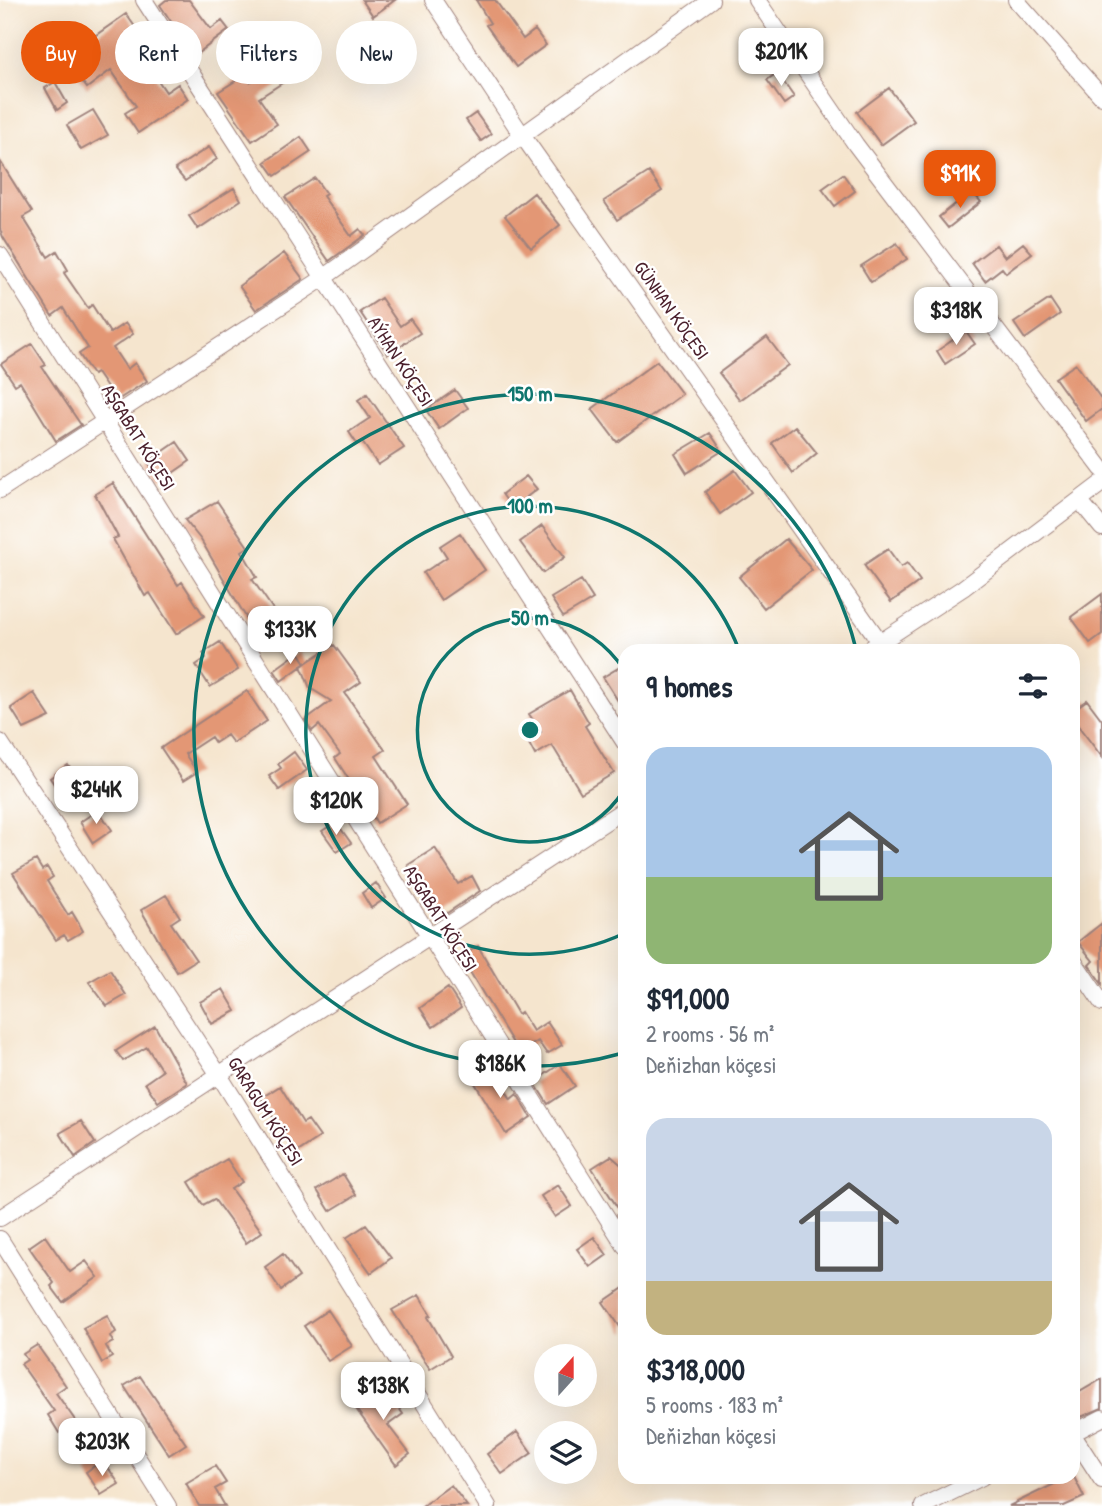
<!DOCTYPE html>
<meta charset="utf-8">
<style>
:root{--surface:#fff;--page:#f6f6f7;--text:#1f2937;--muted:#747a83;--accent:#ea580c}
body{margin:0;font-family:"Patrick Hand",sans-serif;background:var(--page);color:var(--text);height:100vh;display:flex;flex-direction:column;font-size:26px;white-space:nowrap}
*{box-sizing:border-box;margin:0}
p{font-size:23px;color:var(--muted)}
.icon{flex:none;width:38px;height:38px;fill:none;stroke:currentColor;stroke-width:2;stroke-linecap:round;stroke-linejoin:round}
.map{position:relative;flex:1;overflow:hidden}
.drawer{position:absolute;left:618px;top:644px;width:462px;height:840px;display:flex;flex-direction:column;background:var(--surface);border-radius:21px;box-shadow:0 7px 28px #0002}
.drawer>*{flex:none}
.hud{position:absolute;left:21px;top:21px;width:492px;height:63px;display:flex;gap:14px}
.needle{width:46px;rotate:21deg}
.fabs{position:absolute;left:534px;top:1344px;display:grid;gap:14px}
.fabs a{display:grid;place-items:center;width:63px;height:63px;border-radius:50%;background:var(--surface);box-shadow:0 7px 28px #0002;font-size:35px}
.price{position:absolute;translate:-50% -60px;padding:0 16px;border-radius:14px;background:#fff;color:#222;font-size:23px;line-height:46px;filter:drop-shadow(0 2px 4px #0008)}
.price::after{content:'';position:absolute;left:50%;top:42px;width:21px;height:16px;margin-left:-10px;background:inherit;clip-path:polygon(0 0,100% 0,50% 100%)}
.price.current{background:var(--accent);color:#fff}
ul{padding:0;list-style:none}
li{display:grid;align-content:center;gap:14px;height:371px;padding:0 28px}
li span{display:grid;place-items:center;height:217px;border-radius:21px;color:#555}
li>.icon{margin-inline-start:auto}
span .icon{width:126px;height:126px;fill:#fffc;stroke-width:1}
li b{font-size:30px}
h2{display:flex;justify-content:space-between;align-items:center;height:84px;padding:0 28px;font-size:30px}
.tag{padding:0 24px;border-radius:32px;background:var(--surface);box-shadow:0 7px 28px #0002;font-size:24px;line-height:63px}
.tag.current{background:var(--accent);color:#fff}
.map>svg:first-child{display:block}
</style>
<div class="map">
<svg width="1102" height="1506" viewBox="0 0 1102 1506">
<rect width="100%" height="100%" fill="#fff"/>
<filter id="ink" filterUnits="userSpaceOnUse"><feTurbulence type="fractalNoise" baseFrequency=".0143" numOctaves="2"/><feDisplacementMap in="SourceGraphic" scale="14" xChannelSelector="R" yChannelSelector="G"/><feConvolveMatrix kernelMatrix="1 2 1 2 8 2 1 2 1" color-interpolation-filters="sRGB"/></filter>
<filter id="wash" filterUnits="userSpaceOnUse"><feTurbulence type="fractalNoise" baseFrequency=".00686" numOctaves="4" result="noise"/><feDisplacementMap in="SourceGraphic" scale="28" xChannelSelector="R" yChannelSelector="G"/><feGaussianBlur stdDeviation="1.57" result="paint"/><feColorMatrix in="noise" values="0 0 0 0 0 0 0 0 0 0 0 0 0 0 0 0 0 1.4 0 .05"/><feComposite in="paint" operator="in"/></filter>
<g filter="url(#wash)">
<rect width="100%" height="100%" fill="#f5e5ce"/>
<g id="blocks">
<path fill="#e39775" d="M166 0H189L211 29 222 21 229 30 194 56 160 5Z
M362 0H395L373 16Z
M476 0H495L523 39 535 30 546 45 516 67 486 25 490 23Z
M126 14 145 41 136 48 166 92 178 84 188 99 138 133 125 113 136 106 111 70 87 88 74 71 99 53 89 40Z
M280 63 290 78 259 98 277 124 252 141 218 92 245 75 250 82Z
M777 73 794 97 784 104 767 80Z
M55 82 67 103 57 110 45 88Z
M889 88 914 121 881 145 857 112Z
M93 110 108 135 81 150 67 125Z
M476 113 491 134 481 141 466 120Z
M301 137 311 152 275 176 265 162Z
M209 147 217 159 185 181 175 169Z
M0 161 32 212 23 217 48 257 57 251 68 270 64 273 88 308 92 305 110 333 125 323 133 334 113 348 127 369 135 363 147 381 116 401 97 373 93 375 79 354 88 348 63 308 52 316 3 237 0 229Z
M649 172 662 191 617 220 604 201Z
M843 174 855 191 835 206 822 189Z
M315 178 326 194 323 196 351 236 360 229 365 235 329 261 285 197Z
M234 188 241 200 198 229 189 216Z
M972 191 981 202 948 228 939 217Z
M534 193 560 225 531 248 505 216Z
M897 243 907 259 871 282 861 266Z
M1023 243 1032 253 1006 273 1002 268 985 281 972 263 996 245 1005 257Z
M284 253 303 279 256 310 239 286Z
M381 298 400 326 410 319 420 333 388 354 360 312Z
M1050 299 1060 314 1025 339 1014 323Z
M966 331 975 344 945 364 937 351Z
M767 337 788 365 740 400 719 373Z
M32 344 46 365 42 367 81 425 56 441 20 382 15 385 1 364Z
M657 361 682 394 617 442 592 409Z
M1076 364 1102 400V409L1086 421 1055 378Z
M455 390 468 408 439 429 426 410Z
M367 394 404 448 378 465 362 442 357 444 349 432 370 418 358 400Z
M795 426 817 453 793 473 772 443Z
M710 433 722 451 687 473 675 454Z
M177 442 190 461 161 481 148 462Z
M735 470 751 492 720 514 705 492Z
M526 476 537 489 512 508 502 494Z
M113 483 178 585 182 582 204 616 176 634 150 593 145 596 113 539 118 537 95 494Z
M217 501 248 547 242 551 257 577 252 579 277 615 254 631 201 540 185 520Z
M542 526 565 557 543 573 520 542Z
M460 533 485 570 441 600 423 573 447 557 440 546Z
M786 539 812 570 764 608 739 577Z
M888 549 901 567 907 563 920 581 891 602 864 565Z
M581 580 593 599 563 617 551 598Z
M1102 594V634L1090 643 1071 617Z
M220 642 238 670 210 687 196 665 206 658 203 653Z
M334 645 361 682 345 693 385 750 376 756 407 804 377 823 335 758 340 754 319 725 312 731 305 720 331 701 310 688 301 666Z
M299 652 306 663 281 681 274 670Z
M625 664V712L603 677Z
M570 690 589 723 585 726 614 773 581 793 552 745 535 755 527 740 541 732 529 714Z
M247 691 267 721 233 743 227 735 215 743 211 737 185 754 197 772 183 781 161 748Z
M34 693 50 717 24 729 11 708Z
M1087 700 1102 720V757L1073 719V710Z
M294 752 307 770 279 790 269 776 281 768 278 764Z
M68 765 85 788 66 801 50 778Z
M98 810 112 830 93 843 80 822Z
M336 822 351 843 337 852 322 831Z
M435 848 458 884 472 876 480 891 438 919 408 865Z
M36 860 42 870 47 867 53 877 47 881 68 915 72 912 83 931 68 940 64 935 56 940 13 873Z
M376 883 386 898 371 908 362 893Z
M166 895 180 917 171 923 196 960 177 972 141 910Z
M1102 923V984L1089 965 1093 961 1078 942Z
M478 946 518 1014 521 1012 533 1031 547 1022 562 1045 547 1054 538 1041 519 1053 461 957Z
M110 970 126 995 107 1006 89 982Z
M448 988 461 1008 433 1027 420 1008Z
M223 989 236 1011 212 1024 200 1002Z
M155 1026 187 1083 158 1102 145 1083 162 1071 147 1047 123 1061 116 1051Z
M488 1063 511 1099 517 1094 531 1117 506 1134 470 1075Z
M560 1064 575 1086 548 1104 534 1082Z
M280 1086 303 1123 308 1120 320 1137 296 1153 261 1098Z
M81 1121 95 1143 75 1157 60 1133Z
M611 1156 625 1168V1219L592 1168Z
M227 1159 242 1182 231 1189 262 1232 246 1243 214 1199 203 1205 189 1182Z
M343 1174 356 1195 330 1211 317 1190Z
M558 1185 572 1206 555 1217 541 1196Z
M366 1225 391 1258 371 1273 346 1238Z
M45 1236 70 1272 86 1261 98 1277 63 1302 51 1286 54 1283 29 1247Z
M594 1237 607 1255 590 1267 577 1249Z
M283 1254 299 1277 281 1290 265 1267Z
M625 1287V1334L603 1302Z
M419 1295 431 1315 428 1317 451 1356 430 1369 392 1310Z
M328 1310 352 1346 328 1361 304 1326Z
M107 1315 116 1332 110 1336 113 1342 106 1346 112 1357 102 1363 83 1328Z
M37 1345 66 1386 56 1393 77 1423 59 1433 48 1415 54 1411 21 1364 27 1360 23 1354Z
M140 1376 186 1444 169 1455 124 1386Z
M1102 1379V1408L1081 1417 1073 1396Z
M383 1386 403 1414 388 1425 410 1454 396 1465 354 1406Z
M517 1432 532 1453 502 1474 487 1454Z
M103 1460 119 1484 101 1495 86 1472Z
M215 1466 226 1483 215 1489 225 1506H199L186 1483Z
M1073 1475 1084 1497 1064 1506H1009Z
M451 1485 467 1506H422Z"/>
</g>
</g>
<g filter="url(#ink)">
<use href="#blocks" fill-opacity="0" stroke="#a0827c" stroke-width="2"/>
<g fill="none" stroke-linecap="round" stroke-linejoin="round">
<g stroke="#a0827c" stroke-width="18">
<path id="minor" d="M144 0 625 743
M433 0 522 135 880 642
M757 0 856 145 1102 469
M1016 0 1102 97
M0 255 625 1246
M0 490 322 279 711 0
M1080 501 1102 528
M867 651 963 588 1102 483
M0 742 219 1075 488 1506
M1073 960 1102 1003
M0 1218 625 809
M0 1239 168 1506
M1073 1433 1102 1418
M1073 1435 1102 1480
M923 1506 982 1477"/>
</g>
<use href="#minor" stroke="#fff" stroke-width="16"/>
</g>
</g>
<g fill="none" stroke="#0f766e" stroke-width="3.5">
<path d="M624 790A112 112 0 1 1 624 670"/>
<path d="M625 933A224 224 0 1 1 739 650"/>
<path d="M623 1053A336 336 0 1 1 856 649"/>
</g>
<g text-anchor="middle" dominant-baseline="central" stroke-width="5" stroke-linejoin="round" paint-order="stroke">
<g font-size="19" fill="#4a1f2b" stroke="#fff">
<text transform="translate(672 310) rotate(55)">GÜNHAN KÖÇESI</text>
<text transform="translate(401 361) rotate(57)">AÝHAN KÖÇESI</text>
<text transform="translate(139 437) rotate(58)">AŞGABAT KÖÇESI</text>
<text transform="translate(441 918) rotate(58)">AŞGABAT KÖÇESI</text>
<text transform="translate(266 1111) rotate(58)">GARAGUM KÖÇESI</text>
</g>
</g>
<circle cx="530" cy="730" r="10" fill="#0f766e" stroke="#fff" stroke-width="3.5"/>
<g font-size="21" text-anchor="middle" font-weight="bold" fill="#0f766e" stroke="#fff" stroke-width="5" stroke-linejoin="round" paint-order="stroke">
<text x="530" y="401">150 m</text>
<text x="530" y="513">100 m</text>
<text x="530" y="625">50 m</text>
</g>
</svg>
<div class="fabs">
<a><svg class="needle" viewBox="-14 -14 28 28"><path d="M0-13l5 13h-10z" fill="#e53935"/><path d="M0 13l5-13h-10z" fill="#747a83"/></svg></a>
<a><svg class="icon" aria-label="layers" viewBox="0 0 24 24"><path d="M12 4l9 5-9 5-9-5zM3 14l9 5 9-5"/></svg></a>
</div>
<b class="price" style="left:781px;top:88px">$201K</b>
<b class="price current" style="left:960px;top:210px">$91K</b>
<b class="price" style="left:956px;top:347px">$318K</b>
<b class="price" style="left:290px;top:666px">$133K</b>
<b class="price" style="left:96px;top:826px">$244K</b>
<b class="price" style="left:336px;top:837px">$120K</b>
<b class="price" style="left:500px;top:1100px">$186K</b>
<b class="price" style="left:383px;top:1422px">$138K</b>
<b class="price" style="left:102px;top:1478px">$203K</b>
<div class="hud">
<a class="tag current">Buy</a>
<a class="tag">Rent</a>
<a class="tag">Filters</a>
<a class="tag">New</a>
</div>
<section class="drawer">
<h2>9 homes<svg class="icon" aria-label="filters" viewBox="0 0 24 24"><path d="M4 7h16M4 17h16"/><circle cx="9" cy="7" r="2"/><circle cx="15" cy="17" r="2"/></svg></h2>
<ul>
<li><span style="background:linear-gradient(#a9c7e8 60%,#8fb573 0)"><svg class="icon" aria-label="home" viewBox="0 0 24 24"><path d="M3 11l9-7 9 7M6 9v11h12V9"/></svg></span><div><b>$91,000</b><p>2 rooms · 56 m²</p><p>Deňizhan köçesi</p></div></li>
<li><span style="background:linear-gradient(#c9d6e8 75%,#c2b280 0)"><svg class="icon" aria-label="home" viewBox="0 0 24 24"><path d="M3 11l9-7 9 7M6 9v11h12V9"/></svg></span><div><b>$318,000</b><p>5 rooms · 183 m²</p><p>Deňizhan köçesi</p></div></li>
</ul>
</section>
</div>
